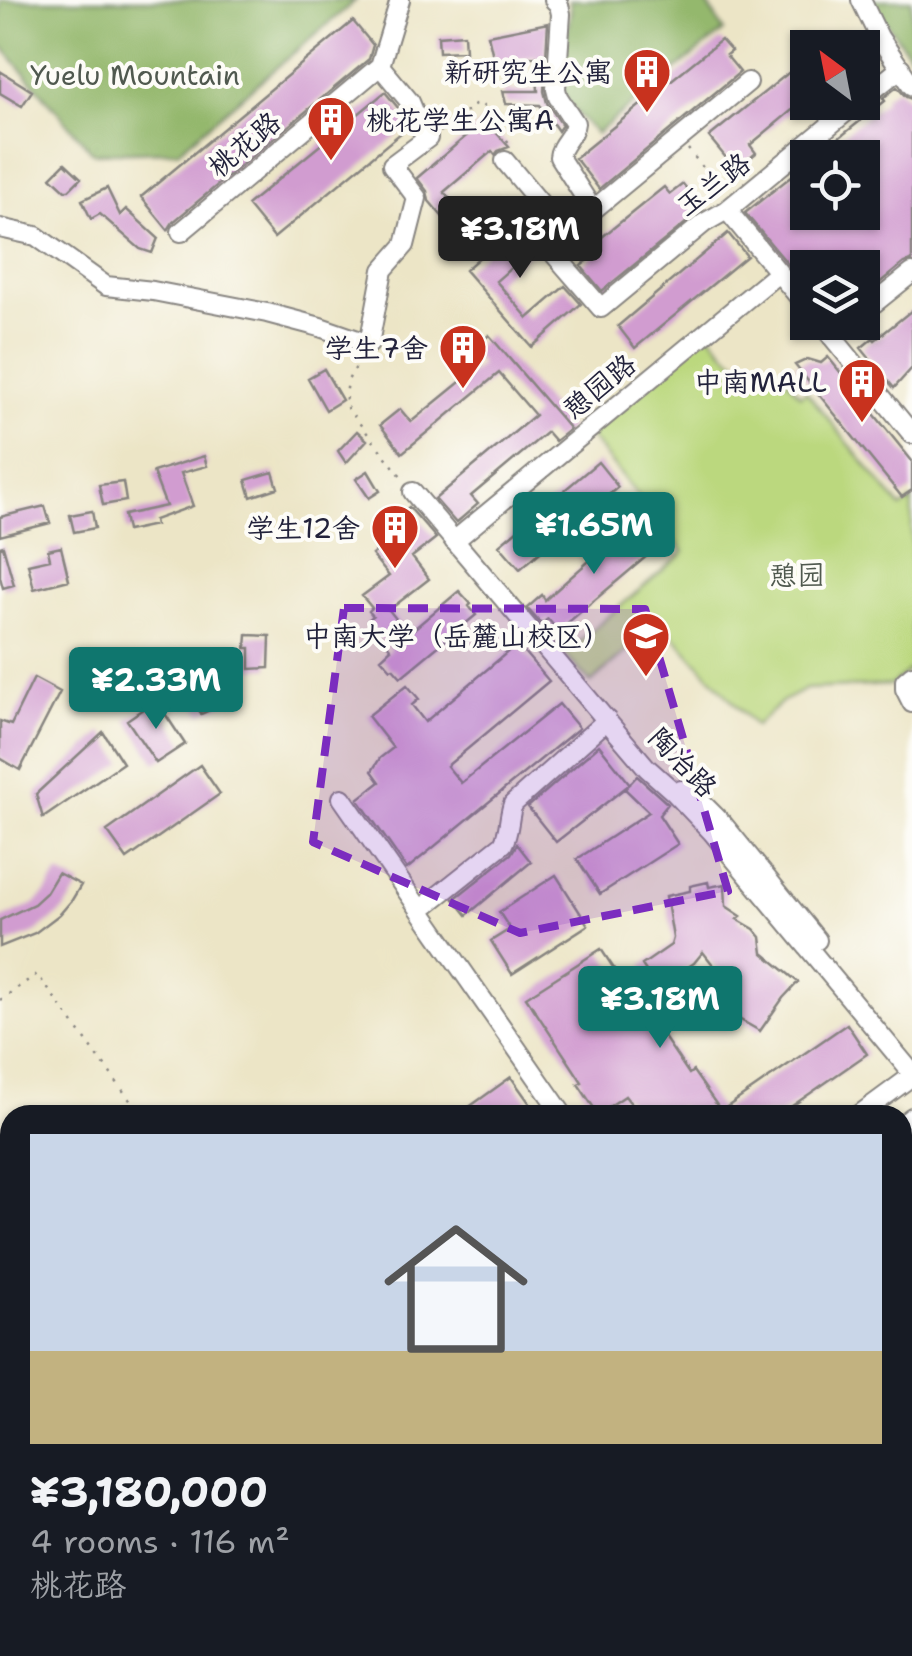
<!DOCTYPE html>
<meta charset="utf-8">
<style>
:root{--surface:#171b24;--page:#20242c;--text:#f1f3f6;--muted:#9ea1a6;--accent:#0f766e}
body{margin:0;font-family:"Shantell Sans","LXGW WenKai TC",sans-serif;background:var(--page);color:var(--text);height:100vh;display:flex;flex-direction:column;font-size:38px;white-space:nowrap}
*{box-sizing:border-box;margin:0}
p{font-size:32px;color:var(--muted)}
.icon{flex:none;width:55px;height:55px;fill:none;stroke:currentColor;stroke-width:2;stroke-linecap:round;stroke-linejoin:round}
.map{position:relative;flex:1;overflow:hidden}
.panel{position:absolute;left:0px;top:1105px;width:912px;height:552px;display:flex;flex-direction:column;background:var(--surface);border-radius:30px 30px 0 0;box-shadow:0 2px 8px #0004}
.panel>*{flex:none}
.needle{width:65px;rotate:328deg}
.fabs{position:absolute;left:790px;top:30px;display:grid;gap:20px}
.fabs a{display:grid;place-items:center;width:90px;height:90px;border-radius:0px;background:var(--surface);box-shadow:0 2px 8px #0004;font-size:50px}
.price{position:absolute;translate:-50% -85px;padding:0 22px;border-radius:10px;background:var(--accent);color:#fff;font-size:32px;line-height:65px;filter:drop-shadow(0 2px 5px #0008)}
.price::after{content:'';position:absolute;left:50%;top:60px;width:30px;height:22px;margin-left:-15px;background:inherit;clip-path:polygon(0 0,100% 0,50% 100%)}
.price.on{background:#222;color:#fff}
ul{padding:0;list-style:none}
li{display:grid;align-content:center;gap:20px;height:530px;padding:0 30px}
li span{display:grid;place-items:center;height:310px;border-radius:0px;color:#555}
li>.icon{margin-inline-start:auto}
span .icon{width:180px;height:180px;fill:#fffc;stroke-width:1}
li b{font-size:42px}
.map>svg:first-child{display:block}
</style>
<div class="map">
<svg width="912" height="1656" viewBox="0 0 912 1656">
<rect width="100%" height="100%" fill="#fdfcf7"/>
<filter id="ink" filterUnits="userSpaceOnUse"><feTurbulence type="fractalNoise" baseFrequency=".01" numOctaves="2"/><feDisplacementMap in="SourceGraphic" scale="20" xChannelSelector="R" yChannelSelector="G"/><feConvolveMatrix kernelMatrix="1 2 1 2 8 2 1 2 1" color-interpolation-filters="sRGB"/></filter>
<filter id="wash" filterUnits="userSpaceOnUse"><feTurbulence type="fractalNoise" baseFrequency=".0048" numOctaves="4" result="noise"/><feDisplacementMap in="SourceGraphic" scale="40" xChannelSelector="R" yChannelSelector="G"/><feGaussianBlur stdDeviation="2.25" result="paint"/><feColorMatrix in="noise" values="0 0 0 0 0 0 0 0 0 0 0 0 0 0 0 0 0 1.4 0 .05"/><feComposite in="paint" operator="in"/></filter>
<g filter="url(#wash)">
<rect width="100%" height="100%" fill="#ece5c6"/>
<path fill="#bbd87e" stroke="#6e7d5c" stroke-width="2.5" d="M708 331C735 364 736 368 780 371L800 395 806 391 901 508 912 500V668L891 685 806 689 783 701 755 726 660 621 591 683 564 654 684 552 586 432Z"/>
<path fill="#94b86d" stroke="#5b6d54" stroke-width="2.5" d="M0 0H356L178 151 93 153 0 44Z
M569 0H705L724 31 596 134C586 123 571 110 565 96 557 75 568 32 571 9Z
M870 0H912V58Z"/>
<g id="blocks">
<path fill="#d19cd0" d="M353 21 373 45 369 59 173 222 168 230 141 197Z
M548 23 544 91 547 103 562 125 558 131 540 105 506 104 503 91H538L536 56 495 65 488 35Z
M464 34 465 51 439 52 438 36Z
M721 40 731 51 726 55 740 72 599 189 575 158Z
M808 57V97L750 145 756 153 736 170 709 137Z
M0 71 32 91 22 106 0 93Z
M897 87 906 97 912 99V261L904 263 862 297V268H808V288L745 213 808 163V212H862V158H814L885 101 883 98Z
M385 92 399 109 407 128 274 238 247 205Z
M485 120 509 147 498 151 495 155 492 151 444 192 460 211 447 222 429 201 427 191 417 178Z
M65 163 81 178 69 190H65L51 177Z
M683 184 703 209 602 291 581 266 592 257 586 250 664 187 670 194Z
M107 188 120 215 126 209 158 238 152 253 140 249 100 214 91 219 82 200Z
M531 212 550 234 496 281 528 318 565 286 581 304 532 347 465 270Z
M728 233 747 256 635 348 618 326Z
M912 310V368L894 388 861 348 873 338 875 340Z
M489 335 570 429 555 441 547 432 471 496 478 504 456 523 435 499 535 415 499 373 402 453 380 425 400 409 411 422 481 365 470 351Z
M828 357 912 461V490L902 497 795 365 808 359 821 363Z
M324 369 342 400 326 410 308 378Z
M357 431 367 440 346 463 338 451Z
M204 456 207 466 181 473 193 506 154 520 155 525 127 531 124 515 166 506 153 472Z
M598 462 618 487 520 569 499 545Z
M368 471 380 491 369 498 356 479Z
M273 472 278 488 251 497 246 480Z
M123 482 126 501 103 505 99 485Z
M45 506 50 523 0 536V517Z
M409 507 436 538 412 557 429 579 389 610 408 634 459 591 471 604 469 606 476 615 401 677 393 668 391 669 381 658 391 649 368 620 373 616 369 611 372 608 362 596 389 576 372 555 405 528 397 517Z
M92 511 95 528 74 532 70 515Z
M641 515 654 531 639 544 648 555 558 631 548 619 541 624 527 608 542 595 545 600Z
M3 546 14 585 3 588 0 577V547Z
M61 547 69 580 34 589 28 564 50 559 48 550Z
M247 635 270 636 269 668 250 669V648H246Z
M517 644 549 681 447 766 461 783 559 704 579 728 407 869 358 799 380 782 372 771 380 758 393 748 368 716 407 685 419 699 412 705 425 722Z
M34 678 60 692 20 770 0 758V721L11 725Z
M218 681 227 702 201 714 191 692Z
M156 700 185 744 156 763 127 720Z
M103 732 123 763 43 818 36 794Z
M599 745 630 784 556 842 528 807Z
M200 765 220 794 127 859 107 831Z
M637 776 668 804 659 815 678 844 600 894 577 859 649 812 625 789Z
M517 844 531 862 467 915 454 899 511 854Z
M58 873 81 885 72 900 60 914 35 933 0 947V920L34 904 46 893Z
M556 875 588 925 512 974 491 941 510 929 499 912Z
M708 882 709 887 725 884 726 906 741 916 737 919 754 929 761 937 763 953 798 982 783 998 760 1031 723 1010 717 1011 686 1031 672 1009 685 1001 682 997 691 991 693 994 725 980 703 952 694 963 657 988 642 965 671 945 673 938 666 896 690 891V886Z
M601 949 628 990 629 989 658 1032 660 1031 689 1074 693 1071 721 1111 847 1024 867 1054 779 1115H686L680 1106 666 1115H640L625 1096 598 1114 578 1084 582 1082 526 997Z
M511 1077 538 1115H458Z"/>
</g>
</g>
<g filter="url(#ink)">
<use href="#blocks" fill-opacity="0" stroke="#878480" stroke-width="2.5"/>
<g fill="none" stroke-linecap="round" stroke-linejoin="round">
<g stroke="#878480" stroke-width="22">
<path id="minor" d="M554 0 559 5 561 14 556 89 558 97 575 123C574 136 560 144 559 157L593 210
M861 0 879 37 912 86
M380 66 410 102 422 131
M862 99 901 68
M505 161 565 233 555 255 601 308 704 223 727 210 858 102
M727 210 808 308
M0 228 36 236 106 286 153 291 267 313 320 327 369 344 383 270 405 245 417 198 392 165 428 138
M181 232 380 66 400 0
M565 233 748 82
M862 313 912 273
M820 322 912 434
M832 337 851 322
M413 492 647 768 674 792 712 832 912 1073
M454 541 778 273
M912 675 905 681V689L912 703
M681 790 696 797 722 823 817 940
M342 798 563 1115
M420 910 503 844C510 831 508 818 513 804L607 720
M859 1115 912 1076
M902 1125 912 1117
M908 1196 912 1192
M902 1210 912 1222
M902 1270 912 1262
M0 1322 10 1336
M308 1648 313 1656
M324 1648 326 1656
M443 1650 447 1648
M53 1656 64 1648
M116 1656 127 1648
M349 1656 360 1648"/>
</g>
<g stroke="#878480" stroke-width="25">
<path id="major" d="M0 1640 12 1656"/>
</g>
<path stroke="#878480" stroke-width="2.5" stroke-dasharray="2.5 8" stroke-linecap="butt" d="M440 132 475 105 481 104C489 110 504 135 510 145
M688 149 709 175
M361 359 348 380 345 405 405 481
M0 1000 37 974 141 1115"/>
<use href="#minor" stroke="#fff" stroke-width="18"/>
<use href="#major" stroke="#edc569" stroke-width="20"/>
</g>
</g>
<path fill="#7b2cbf" fill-opacity="0.2" stroke="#7b2cbf" stroke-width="8" stroke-dasharray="20 12" stroke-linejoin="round" d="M344 608 645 609 728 891 520 933 313 842Z"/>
<defs>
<g id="building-pin" transform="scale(2.5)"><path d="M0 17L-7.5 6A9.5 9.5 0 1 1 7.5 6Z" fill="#c8321e" stroke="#fdfcf7"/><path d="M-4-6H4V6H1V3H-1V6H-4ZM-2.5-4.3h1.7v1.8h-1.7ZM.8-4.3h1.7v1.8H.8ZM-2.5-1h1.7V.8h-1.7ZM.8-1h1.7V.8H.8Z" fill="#fff"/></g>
<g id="university-pin" transform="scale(2.5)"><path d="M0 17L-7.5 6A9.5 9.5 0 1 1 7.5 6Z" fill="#c8321e" stroke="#fdfcf7"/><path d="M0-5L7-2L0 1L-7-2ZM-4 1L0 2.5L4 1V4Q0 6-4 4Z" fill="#fff"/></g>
</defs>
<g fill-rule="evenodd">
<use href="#building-pin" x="647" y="72"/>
<use href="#building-pin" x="331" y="120"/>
<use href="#building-pin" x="463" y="348"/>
<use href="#building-pin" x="862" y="382"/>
<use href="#building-pin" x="395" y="528"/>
<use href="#university-pin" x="646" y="636"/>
</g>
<g text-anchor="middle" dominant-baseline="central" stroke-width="8" stroke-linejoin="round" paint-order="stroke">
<g font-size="28" fill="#22223b" stroke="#fdfcf7" text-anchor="end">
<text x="612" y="72">新研究生公寓</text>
<text x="366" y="120" text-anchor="start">桃花学生公寓A</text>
<text x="428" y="348">学生7舍</text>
<text x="827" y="382">中南MALL</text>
<text x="360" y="528">学生12舍</text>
<text x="611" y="636">中南大学（岳麓山校区）</text>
</g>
<g font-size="28" fill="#50594f" stroke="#fdfcf7">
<text x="135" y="75">Yuelu Mountain</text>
<text x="797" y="575">憩园</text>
</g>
<g font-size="28" fill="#22223b" stroke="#fdfcf7">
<text transform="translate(244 144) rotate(-40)">桃花路</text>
<text transform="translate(713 184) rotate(-37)">玉兰路</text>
<text transform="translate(599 386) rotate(-39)">憩园路</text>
<text transform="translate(683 762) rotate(46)">陶冶路</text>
</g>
</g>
</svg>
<div class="fabs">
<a><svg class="needle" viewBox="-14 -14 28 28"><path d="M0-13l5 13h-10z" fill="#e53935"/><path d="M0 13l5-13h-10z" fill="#9ea1a6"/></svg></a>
<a><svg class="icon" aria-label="locate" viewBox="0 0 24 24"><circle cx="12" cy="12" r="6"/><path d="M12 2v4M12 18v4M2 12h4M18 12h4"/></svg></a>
<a><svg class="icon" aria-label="layers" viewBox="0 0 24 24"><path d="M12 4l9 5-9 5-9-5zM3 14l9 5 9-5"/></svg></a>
</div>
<b class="price on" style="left:520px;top:281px">¥3.18M</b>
<b class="price" style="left:594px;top:577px">¥1.65M</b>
<b class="price" style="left:156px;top:732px">¥2.33M</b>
<b class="price" style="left:660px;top:1051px">¥3.18M</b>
<section class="panel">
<ul>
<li><span style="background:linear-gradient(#c9d6e8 70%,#c2b280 0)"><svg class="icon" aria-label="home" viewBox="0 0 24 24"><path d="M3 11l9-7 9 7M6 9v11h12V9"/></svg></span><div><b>¥3,180,000</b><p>4 rooms · 116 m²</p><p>桃花路</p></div></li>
</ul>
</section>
</div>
